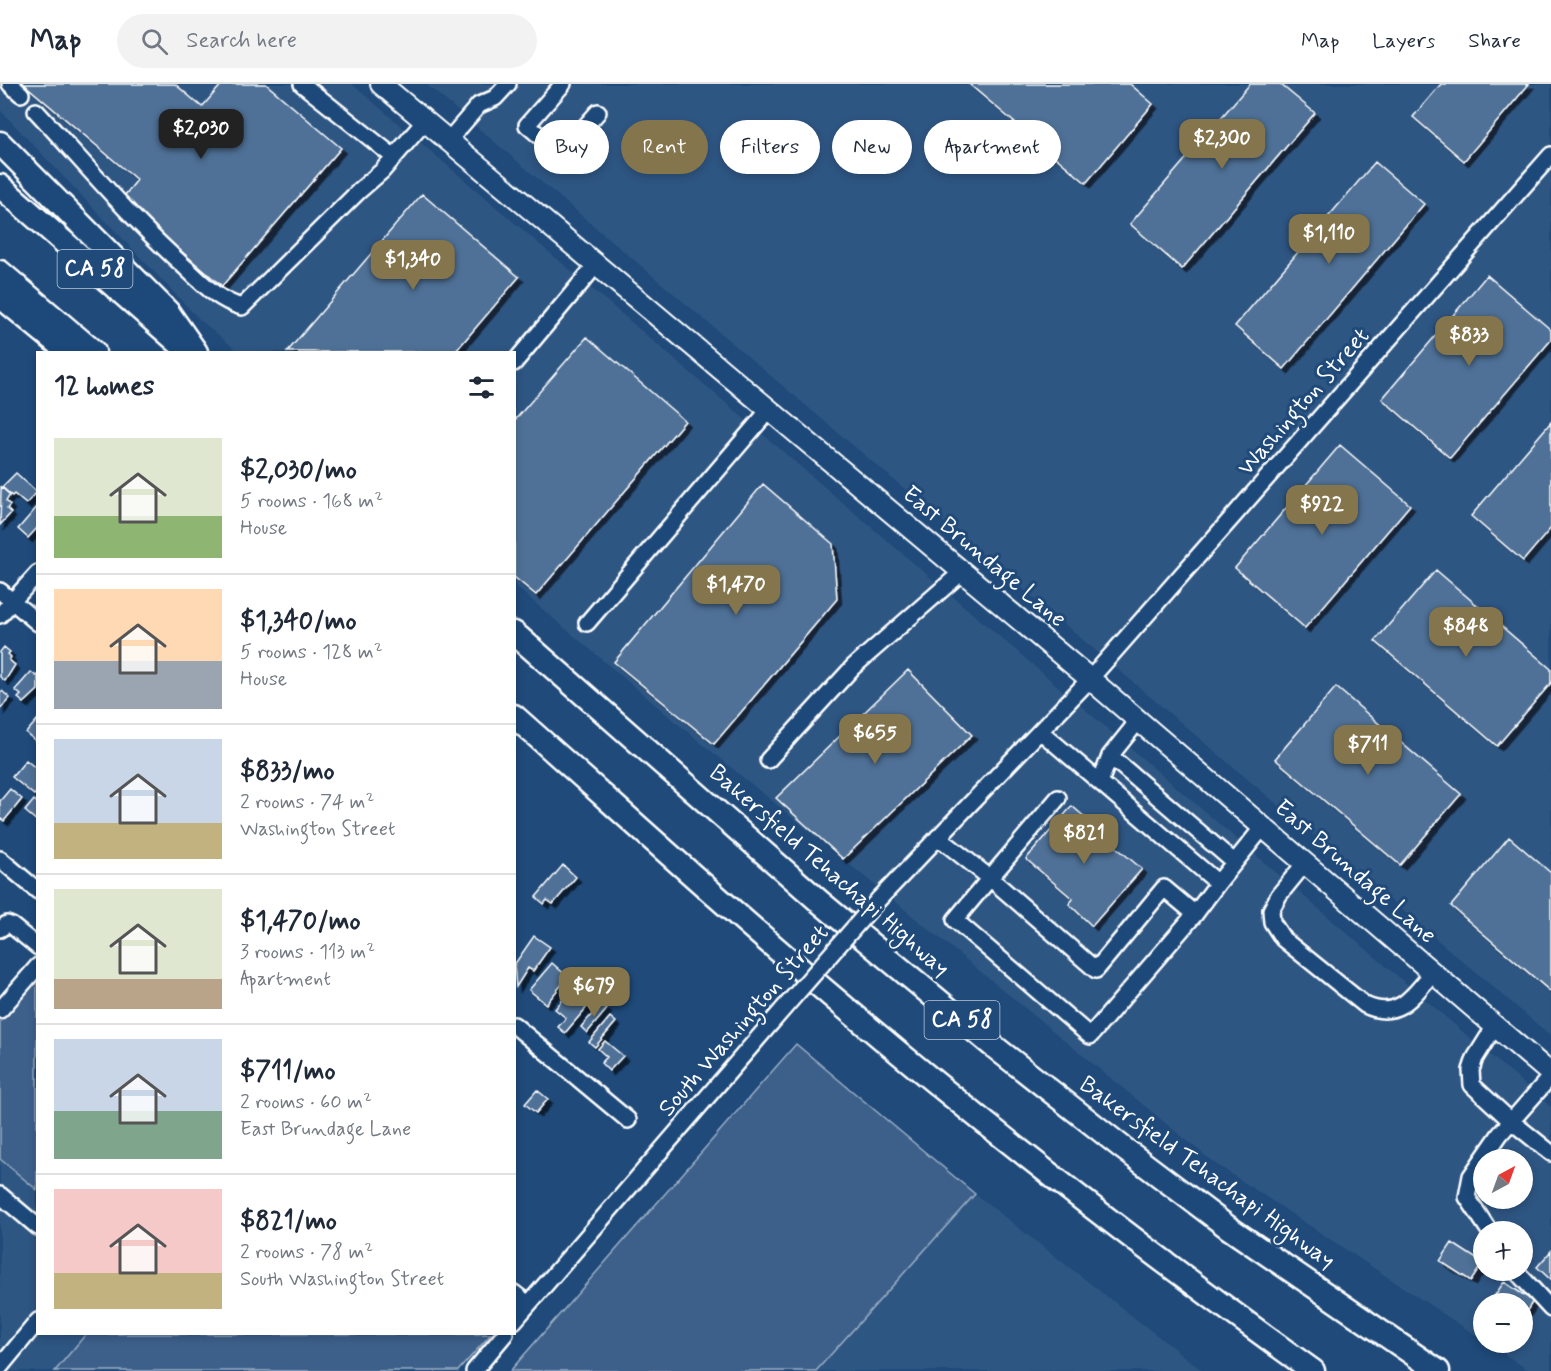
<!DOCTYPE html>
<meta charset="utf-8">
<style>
:root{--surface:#fff;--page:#f2f2f3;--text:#1f2937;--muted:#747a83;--line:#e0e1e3;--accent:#84754c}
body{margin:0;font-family:Mynerve,sans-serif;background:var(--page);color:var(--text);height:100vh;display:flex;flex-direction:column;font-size:22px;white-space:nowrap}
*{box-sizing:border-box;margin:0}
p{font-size:20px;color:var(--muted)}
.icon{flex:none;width:33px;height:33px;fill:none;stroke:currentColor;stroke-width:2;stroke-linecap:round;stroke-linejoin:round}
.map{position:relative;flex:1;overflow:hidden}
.side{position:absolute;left:36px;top:267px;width:480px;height:984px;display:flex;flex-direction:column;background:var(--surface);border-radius:0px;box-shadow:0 3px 9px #0003}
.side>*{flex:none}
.banner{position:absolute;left:534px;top:36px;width:570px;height:54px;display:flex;gap:12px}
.needle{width:39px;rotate:41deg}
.tools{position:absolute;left:1473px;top:1065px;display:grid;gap:12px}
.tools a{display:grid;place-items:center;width:60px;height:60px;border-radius:50%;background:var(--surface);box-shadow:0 3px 9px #0003;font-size:30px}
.price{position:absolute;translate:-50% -51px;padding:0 14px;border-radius:12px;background:var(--accent);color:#fff;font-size:20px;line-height:39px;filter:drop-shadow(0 2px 3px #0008)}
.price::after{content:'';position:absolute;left:50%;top:36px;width:18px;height:14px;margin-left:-9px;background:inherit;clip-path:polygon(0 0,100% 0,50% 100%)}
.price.active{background:#222;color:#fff}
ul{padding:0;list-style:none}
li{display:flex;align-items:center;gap:18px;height:150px;padding:0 18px}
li+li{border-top:2px solid var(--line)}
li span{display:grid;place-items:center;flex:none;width:168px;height:120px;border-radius:0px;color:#555}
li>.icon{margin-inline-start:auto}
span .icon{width:72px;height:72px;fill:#fffc;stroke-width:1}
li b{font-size:26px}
h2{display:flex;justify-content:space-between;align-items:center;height:72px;padding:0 18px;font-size:26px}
.pill{padding:0 21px;border-radius:27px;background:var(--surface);box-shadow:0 3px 9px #0003;font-size:21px;line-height:54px}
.pill.active{background:var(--accent);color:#fff}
header{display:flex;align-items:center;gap:36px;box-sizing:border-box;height:84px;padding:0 30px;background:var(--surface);border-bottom:2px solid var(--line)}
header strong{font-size:28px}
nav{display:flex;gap:33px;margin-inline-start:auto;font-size:21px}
.search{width:420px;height:54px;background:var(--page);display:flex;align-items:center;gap:15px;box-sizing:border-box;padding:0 21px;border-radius:33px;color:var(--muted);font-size:22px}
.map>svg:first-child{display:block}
</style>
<header>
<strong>Map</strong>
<div class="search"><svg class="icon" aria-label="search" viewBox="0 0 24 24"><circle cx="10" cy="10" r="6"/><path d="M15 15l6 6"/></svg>Search here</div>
<nav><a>Map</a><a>Layers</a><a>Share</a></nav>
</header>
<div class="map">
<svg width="1551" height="1287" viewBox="0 0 1551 1287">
<defs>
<filter id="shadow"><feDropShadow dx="4.5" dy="4.5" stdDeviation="0" flood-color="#0009"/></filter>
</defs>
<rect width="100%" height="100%" fill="#1f4a7a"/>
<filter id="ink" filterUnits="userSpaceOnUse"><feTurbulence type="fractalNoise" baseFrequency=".0167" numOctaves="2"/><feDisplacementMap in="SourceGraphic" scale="12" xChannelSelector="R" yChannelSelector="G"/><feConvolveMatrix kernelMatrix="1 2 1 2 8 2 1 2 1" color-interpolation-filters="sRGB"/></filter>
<g filter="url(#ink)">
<path fill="#2e5683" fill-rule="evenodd" d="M0 0H352L1551 1023V1287H1530L1487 1259 1522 1258V1220H1484L1483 1256 1213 1078 689 649 515 502 514 268H239L199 235 0 26ZM1484 1076H1522V1114H1484ZM1484 1148H1522V1186H1484Z
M426 0H1551V952Z
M0 1075 37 1106 38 1250H86L55 1287H0Z
M975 1110 1203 1287H816Z"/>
<path fill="#3c618b" stroke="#9eb0c5" stroke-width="1.5" d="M37 895V1106L0 1075V938Z
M796 960 975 1110 816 1287H510Z
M86 1250H491L458 1287H55Z"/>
<path fill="#507197" stroke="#fff" stroke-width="1.5" filter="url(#shadow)" d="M24 0H175L202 23 222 0H266L341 64 222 202 121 116 137 96Z
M969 0H1130L1153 20 1086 99Z
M1250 0H1280L1315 29 1182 185 1130 140Z
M1441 0H1529L1464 77 1413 33Z
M1375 78 1424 120 1284 285 1235 242Z
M422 110 519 193 455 268H287Z
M1487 191 1551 246V256L1450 374 1382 315Z
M587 253 685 337 536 511 514 493V337Z
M1551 338V444L1523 477 1471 432Z
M1340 361 1410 421 1305 544 1235 484Z
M16 389 37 408 26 420 14 410 12 412 2 403Z
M763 400 833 460 837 515 714 660 614 578Z
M1 403 10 411 6 417 10 421 7 425 11 429 0 441Z
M38 422V443L28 454 18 445Z
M1436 486 1551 585V599L1497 662 1375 557Z
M4 563 10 568 8 570 11 573 9 576 15 581 5 597 0 593V568Z
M908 586 972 651 843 775 776 714Z
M31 588 36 592 38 590V606L24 619 18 614 21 611 15 606Z
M1336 603 1461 710 1400 781 1275 675Z
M2 607 10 614 0 625V609Z
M38 635V656L36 657 26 649Z
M26 676 38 686V707L34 711 12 693Z
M10 705 22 715 4 737 0 734V717Z
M34 716 38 719V738L25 727Z
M1072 722 1102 748 1108 745 1115 752 1110 758 1142 785 1092 842 1069 820 1073 815 1026 775Z
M1509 753 1551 789V908L1451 822Z
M563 781 576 793 553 820 547 816 544 820 536 813Z
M534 852 550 863 533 887 528 884 516 903 514 881Z
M552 879 568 893 546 920 529 906Z
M586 885 593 891 579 906 572 900Z
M570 907 587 923 565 949 558 943 566 934 555 925Z
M601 920 607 925 587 949 581 943Z
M610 933 616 938 595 963 589 958Z
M605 957 623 972 609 987 601 979 607 973 598 965Z
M537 1006 548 1015 536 1029 525 1020Z
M1452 1159 1483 1179 1471 1197 1440 1177Z
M1551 1167V1196L1537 1183Z
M1504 1198 1533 1217 1523 1233 1522 1220H1501L1493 1214Z"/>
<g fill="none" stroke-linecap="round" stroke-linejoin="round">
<g stroke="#fff" stroke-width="20">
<path id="minor" d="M10 0 21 10
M302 0 394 73
M563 0 527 41 561 70 598 28
M36 27C86 81 132 136 186 184 203 200 219 217 242 223L359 107 382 87 425 37
M448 57 479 21 495 14 508 0
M514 279 596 181
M0 507 38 539
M0 531 38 489
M587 539 769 326
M1040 647 1218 799
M1110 672 1234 778
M768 676 853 583 962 488
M1100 698 1110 672 1138 637
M938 753 990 794 1058 714
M0 775 38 807
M1305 779 1279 811 1271 826 1272 838 1283 855 1365 921C1398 937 1414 911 1433 888
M879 815 1090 595 1551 71
M1195 830 1164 804 1096 886 990 794 955 836 1090 952 1195 830 1218 799 1263 743
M0 845 7 840 12 842 38 863
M0 926 38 882
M514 941 628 1036
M1495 942 1475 974 1471 986 1472 1001 1511 1037 1551 1069
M0 1111 38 1143
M1490 1148 1467 1113 1471 1092 1500 1050 1551 992
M1515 1186 1551 1225
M514 1209 528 1220
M514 1237 784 924
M0 1283 38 1237
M474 1287 505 1250"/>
</g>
<g stroke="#fff" stroke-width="24">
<path id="major" d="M381 0 1090 595 1551 990"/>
</g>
<g stroke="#fff" stroke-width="27">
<path id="highway" d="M0 59 168 228 196 268
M0 102 180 260
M0 188 94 268
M0 212 68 268
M514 549 820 818 992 961 1123 1064 1229 1144 1438 1287
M514 632C600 708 684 785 771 860 944 1011 1126 1153 1313 1287"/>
</g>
<use href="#minor" stroke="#1f4a7a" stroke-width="15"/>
<use href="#major" stroke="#1f4a7a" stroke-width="20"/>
<use href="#highway" stroke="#1f4a7a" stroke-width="22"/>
<g stroke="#fff" stroke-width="20" stroke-linecap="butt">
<path id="minor-bridge" d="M784 924 879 815"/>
</g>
<use href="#minor-bridge" stroke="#1f4a7a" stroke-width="15"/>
</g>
</g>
<g text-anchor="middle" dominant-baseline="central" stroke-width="6" stroke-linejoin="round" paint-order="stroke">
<g fill="#1f4a7a" stroke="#bcc9d7" stroke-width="1.5">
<rect x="57.5" y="166" width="75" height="38" rx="4.5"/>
<rect x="924.5" y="917" width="75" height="38" rx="4.5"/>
</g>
<g font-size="22" font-weight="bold" fill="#fff">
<text x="95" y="185">CA 58</text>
<text x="962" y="936">CA 58</text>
</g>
<g font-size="24" fill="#fff" stroke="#1f4a7a">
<text transform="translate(1304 318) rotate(-49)">Washington Street</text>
<text transform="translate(984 473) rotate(40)">East Brundage Lane</text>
<text transform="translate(829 787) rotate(41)">Bakersfield Tehachapi Highway</text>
<text transform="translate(1355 788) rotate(41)">East Brundage Lane</text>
<text transform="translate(744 937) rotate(-49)">South Washington Street</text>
<text transform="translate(1207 1089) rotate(36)">Bakersfield Tehachapi Highway</text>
</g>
</g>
</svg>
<div class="tools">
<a><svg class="needle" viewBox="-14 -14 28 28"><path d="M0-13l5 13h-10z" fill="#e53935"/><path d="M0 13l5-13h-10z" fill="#747a83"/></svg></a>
<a>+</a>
<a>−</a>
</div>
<b class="price active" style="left:201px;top:76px">$2,030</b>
<b class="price" style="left:1222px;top:86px">$2,300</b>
<b class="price" style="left:1329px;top:181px">$1,110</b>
<b class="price" style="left:413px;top:207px">$1,340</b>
<b class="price" style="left:1469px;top:283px">$833</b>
<b class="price" style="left:1322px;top:452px">$922</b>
<b class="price" style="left:736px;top:532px">$1,470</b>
<b class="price" style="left:1466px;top:574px">$848</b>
<b class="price" style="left:875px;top:681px">$655</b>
<b class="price" style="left:1368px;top:692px">$711</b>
<b class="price" style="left:1084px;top:781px">$821</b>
<b class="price" style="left:594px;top:934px">$679</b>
<div class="banner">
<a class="pill">Buy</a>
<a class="pill active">Rent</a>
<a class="pill">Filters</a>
<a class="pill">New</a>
<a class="pill">Apartment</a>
</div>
<section class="side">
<h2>12 homes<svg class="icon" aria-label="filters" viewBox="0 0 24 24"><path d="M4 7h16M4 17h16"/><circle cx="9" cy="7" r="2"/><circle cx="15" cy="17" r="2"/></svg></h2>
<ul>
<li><span style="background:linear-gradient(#dfe7d0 65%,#8fb573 0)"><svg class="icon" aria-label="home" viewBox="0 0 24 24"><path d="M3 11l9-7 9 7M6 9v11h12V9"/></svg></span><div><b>$2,030/mo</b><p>5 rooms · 168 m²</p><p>House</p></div></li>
<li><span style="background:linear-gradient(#ffd9b3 60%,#9aa5b1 0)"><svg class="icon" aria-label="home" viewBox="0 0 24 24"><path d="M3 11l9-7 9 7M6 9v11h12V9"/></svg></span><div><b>$1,340/mo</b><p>5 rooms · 128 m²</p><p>House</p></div></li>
<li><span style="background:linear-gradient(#c9d6e8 70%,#c2b280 0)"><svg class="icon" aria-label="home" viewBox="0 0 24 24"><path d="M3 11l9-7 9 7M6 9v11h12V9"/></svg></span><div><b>$833/mo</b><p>2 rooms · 74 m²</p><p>Washington Street</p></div></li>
<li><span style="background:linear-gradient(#dfe7d0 75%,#b9a48a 0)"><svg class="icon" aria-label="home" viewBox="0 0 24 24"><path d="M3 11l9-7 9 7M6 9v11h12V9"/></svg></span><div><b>$1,470/mo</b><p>3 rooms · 113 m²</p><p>Apartment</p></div></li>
<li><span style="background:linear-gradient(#c9d6e8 60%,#7fa58c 0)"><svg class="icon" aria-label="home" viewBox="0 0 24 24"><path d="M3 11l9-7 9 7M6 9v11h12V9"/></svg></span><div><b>$711/mo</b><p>2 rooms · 60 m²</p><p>East Brundage Lane</p></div></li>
<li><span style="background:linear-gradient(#f6c9c9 70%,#c2b280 0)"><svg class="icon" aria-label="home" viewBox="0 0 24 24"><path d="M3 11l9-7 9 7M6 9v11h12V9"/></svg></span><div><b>$821/mo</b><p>2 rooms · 78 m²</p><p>South Washington Street</p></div></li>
</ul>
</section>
</div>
